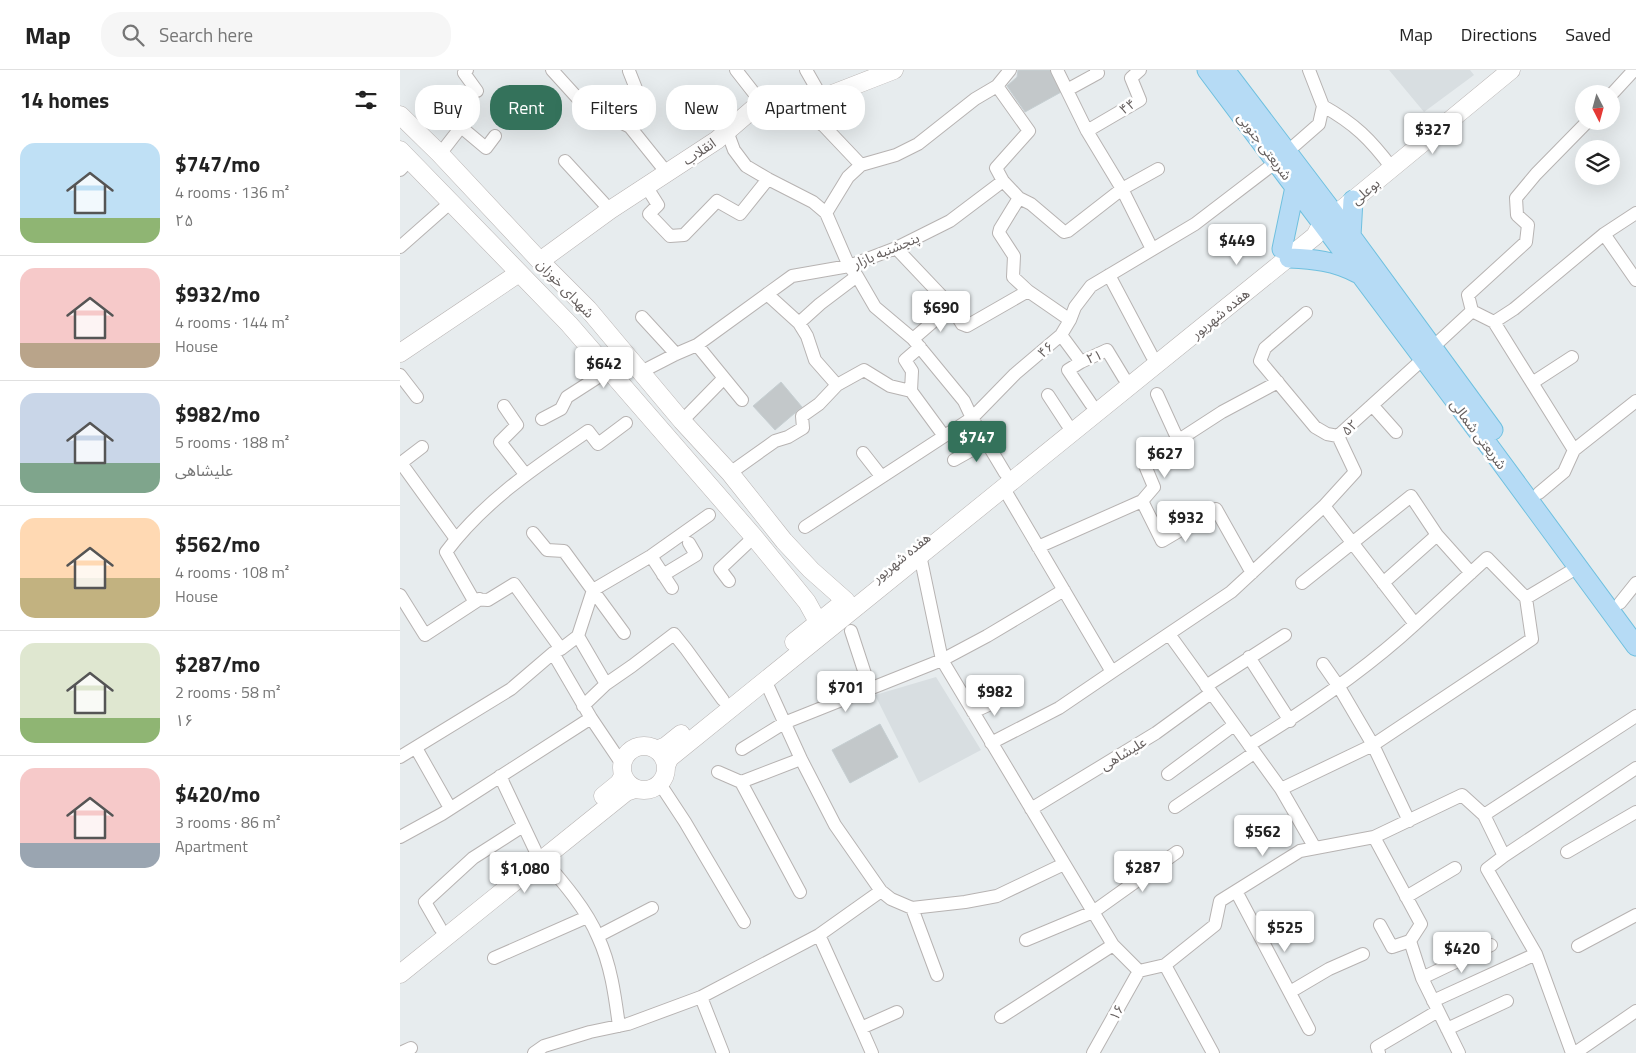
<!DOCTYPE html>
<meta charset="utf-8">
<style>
:root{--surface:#fff;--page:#f6f6f6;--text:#222;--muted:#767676;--line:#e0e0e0;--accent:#34725b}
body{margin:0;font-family:"Titillium Web","Noto Sans Arabic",sans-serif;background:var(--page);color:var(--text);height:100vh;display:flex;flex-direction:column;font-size:19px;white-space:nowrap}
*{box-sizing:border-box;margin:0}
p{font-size:16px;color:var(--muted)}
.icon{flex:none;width:28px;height:28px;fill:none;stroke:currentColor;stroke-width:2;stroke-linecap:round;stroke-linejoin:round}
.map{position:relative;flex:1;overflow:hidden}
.panel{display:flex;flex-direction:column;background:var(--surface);width:400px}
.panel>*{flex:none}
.hud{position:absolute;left:15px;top:15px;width:475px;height:45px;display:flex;gap:10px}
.needle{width:32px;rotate:174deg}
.controls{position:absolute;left:1175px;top:15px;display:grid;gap:10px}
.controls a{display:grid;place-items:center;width:45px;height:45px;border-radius:50%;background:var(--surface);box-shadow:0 5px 20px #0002;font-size:25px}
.price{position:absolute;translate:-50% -42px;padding:0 11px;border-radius:5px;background:#fff;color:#222;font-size:16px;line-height:32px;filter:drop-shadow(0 1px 2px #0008)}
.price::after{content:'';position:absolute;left:50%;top:30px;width:15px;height:11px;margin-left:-8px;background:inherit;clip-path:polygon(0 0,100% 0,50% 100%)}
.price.on{background:var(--accent);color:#fff}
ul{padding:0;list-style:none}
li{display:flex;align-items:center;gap:15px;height:125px;padding:0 20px}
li+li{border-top:1px solid var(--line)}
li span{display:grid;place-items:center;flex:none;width:140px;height:100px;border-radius:15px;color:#555}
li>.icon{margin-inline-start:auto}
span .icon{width:60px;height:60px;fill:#fffc;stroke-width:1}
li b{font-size:21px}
h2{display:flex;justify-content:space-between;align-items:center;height:60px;padding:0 20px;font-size:21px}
.pill{padding:0 18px;border-radius:20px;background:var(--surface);box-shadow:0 5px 20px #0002;font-size:18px;line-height:45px}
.pill.on{background:var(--accent);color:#fff}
header{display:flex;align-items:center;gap:30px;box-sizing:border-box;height:70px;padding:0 25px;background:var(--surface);border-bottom:1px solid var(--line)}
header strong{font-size:24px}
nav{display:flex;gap:28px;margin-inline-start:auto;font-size:18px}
.search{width:350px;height:45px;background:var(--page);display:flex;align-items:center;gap:12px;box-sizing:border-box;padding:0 18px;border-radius:20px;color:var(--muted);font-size:19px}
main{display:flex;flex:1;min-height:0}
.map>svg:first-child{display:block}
</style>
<header>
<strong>Map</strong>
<div class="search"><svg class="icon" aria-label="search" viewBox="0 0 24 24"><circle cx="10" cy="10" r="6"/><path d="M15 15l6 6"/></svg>Search here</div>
<nav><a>Map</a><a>Directions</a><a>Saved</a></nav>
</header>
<main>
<section class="panel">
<h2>14 homes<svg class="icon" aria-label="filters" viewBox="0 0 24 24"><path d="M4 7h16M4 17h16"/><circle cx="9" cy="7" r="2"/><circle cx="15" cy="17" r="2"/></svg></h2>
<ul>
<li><span style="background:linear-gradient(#bfe0f5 75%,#8fb573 0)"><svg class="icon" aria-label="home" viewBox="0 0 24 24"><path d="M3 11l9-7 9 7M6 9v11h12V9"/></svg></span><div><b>$747/mo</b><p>4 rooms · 136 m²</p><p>۲۵</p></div></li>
<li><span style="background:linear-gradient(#f6c9c9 75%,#b9a48a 0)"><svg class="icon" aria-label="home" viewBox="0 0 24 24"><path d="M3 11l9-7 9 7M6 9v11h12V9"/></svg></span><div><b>$932/mo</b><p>4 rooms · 144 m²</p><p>House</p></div></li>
<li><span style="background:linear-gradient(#c9d6e8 70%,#7fa58c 0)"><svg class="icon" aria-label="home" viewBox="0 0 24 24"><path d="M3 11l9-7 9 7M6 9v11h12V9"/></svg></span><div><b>$982/mo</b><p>5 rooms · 188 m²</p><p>علیشاهی</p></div></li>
<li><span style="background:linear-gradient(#ffd9b3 60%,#c2b280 0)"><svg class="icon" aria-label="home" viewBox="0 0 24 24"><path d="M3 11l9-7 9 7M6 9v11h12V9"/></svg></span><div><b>$562/mo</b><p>4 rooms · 108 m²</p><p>House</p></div></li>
<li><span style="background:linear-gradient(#dfe7d0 75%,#8fb573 0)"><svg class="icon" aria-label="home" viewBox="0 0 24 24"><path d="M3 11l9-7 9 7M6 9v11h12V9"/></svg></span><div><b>$287/mo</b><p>2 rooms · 58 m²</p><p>۱۶</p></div></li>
<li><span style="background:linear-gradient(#f6c9c9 75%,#9aa5b1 0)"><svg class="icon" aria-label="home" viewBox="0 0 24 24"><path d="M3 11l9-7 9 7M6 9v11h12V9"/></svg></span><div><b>$420/mo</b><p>3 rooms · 86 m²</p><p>Apartment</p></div></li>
</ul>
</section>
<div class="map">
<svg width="1236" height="983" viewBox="0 0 1236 983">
<rect width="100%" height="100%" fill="#e7ecee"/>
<path fill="#d8dee1" d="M989 0H1070L1074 5 1024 42Z
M536 607 581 680 519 713 475 625Z"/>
<path fill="#c3c8ca" stroke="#c6cfd2" d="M618 0H651L663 21 625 42 607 16 617 7Z
M381 312 402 337 375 360 353 336Z
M480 654 498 687 450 713 432 680Z"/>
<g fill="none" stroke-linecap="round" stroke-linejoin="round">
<g stroke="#b7b3b2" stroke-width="14">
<path id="street" d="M67 0 64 3 77 21
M152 0 182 33 230 57 267 103
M336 0 361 32
M406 0 422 28
M657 0 687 61 722 119 752 179
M229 1 246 44 230 57
M667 20 698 3 696 0
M1211 25 1234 0
M923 36C955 54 970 69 992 98
M402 41 424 56 461 95
M327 61 334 80 346 96 368 109 413 132 426 143 449 196 457 206 475 237 513 269 564 331 572 348 605 403
M687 61 740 30 731 8 740 0
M887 82 919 54 923 36 909 0
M40 84 61 57 86 78 95 66
M165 91 210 140
M0 100 10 90
M603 111 619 128 631 134 664 162 668 161 722 119 758 99
M246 116 258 135 249 144 270 166 284 165 317 131 340 144 368 109
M619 128 600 159 599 163 614 186 613 207 628 221 670 250
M426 143 448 107 461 95 496 85 518 74 575 29 597 16
M1204 164 1236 210
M0 177 51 132
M496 178 551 236 562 254 567 256 628 221
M709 205 752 286
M367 224 399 253 407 266 415 290 437 315
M1072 241 1068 225 1126 172 1128 155 1117 145 1116 128 1136 104 1188 51
M906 243 865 278 860 291 915 357 927 364 938 366
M242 247 276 284
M1094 252 1174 380
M399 253 420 234 457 206
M661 265 681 292 707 280 724 308
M513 269 551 236
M297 275 342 330
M1032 278 1072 241 1094 252 1114 239 1204 164 1236 143
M681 292 668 300 691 334
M241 302 276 284 297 275 392 206 449 196 496 178 550 151 603 111 596 98 629 61 597 16 610 0
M0 305 17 327
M1132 313 1172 287
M511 321 512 301 505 290 520 277
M757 324 778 370
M648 325 667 354
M972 335 996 362
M104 336 117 355 100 372 125 404
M142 349 161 339 167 327 209 300
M282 351 324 308
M22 377 1 393 56 469
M463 383 481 406
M554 390 586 372
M330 403 375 371 388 367 403 358 402 346 419 334 437 315 464 300 490 316 511 321 544 366
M603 417 712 602 831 522 924 436 1015 554 1087 488 1126 528 1178 497
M1139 423 1164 402 1174 380 1236 331
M742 431 762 471 816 439 852 503
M924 436 955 402 938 366 1023 289
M405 457 572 348 615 304 661 265 670 250 675 237 691 216 795 154 876 92
M133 463 147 480 164 481 224 563
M1037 465 1071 503
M638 477 742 431 754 417 746 398 751 388 822 342 878 312
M520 485 542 590 713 875 739 901 765 895 813 983
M251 486 272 518
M263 505 296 485 289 473
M329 511 320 499 354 467
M902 513 1011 426 1037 465 983 513
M0 525 25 565 80 529
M1220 533 1236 513
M451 561 470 619
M769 564 881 719 915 778
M178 566 206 614
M161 579 114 514 88 530 73 529 46 482C84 431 137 396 188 361L198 374 226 353
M849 587 890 651
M365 610 401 689 435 755 481 821 491 829 512 838 565 832 597 826 664 794
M806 616 885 565
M183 636 206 614 232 596 274 564 286 579 323 630
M573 642 606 627
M191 648 222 694
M591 673 659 638 712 602
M849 675C908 639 964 601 1015 554
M16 678 50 738
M342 679 384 653 542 590 587 566 664 520
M0 687 111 619 153 583 161 579 178 566 193 520 251 486 309 445
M318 702 341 712 401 689
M768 704 834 655
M100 706 135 780
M341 712 400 822
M260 714 285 752 344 852
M881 719 973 675 939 617 923 594
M775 737 854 683
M631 739 756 663 811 623
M1084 745 1236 646
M1009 751 973 675 1132 569 1126 528
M0 767 42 744 191 648 153 583
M974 767 1021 854 1010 871 1022 908 1059 983
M1167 782 1236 742
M143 789C162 811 187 840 198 867 211 895 215 926 219 956
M836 821 909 959
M1006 827 1055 798
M512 838 537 905
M980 855 992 877 1010 871
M40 858 25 832 73 788 123 756
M419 865 461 958
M198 866 252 838
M626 870 693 842 777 782
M1178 876 1236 845
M94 888 187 847
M765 895 815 855 820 831 900 781 974 767 1062 725 1084 745 1104 786
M1022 908 1091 875
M890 922 929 899 963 884
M301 927 323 983
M1033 931 1136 884
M601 947 713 875
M1047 959 1107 931
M0 983 11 978
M134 983 144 976 190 962 228 954 301 927 419 865 481 821
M472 983 461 958 497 942
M693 983 739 901
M979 983 977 977 1038 941
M1172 983 1136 884 1087 799 1104 786 1236 698
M1175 983 1236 941"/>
</g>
<g stroke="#b9b4b3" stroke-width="19">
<path id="secondary" d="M0 45 40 84 140 191 188 239 282 351 330 403 384 471 411 500 446 531
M0 80 169 254 354 467 407 532 418 552
M935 145 1111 0
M140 191 210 140 317 70 361 32 402 41 422 28 494 0
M0 283 119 203
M394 572 440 535
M222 698a22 22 0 1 1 44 0a22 22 0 1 1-44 0Z
M257 680 266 676 281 664
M266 696 269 689 272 686 915 166 922 153
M203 726 219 713 223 706
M0 904 226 722 235 719"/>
</g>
<g stroke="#6fc0df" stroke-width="21">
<path id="primary" d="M807 0 1089 376 1236 576
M825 0 951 166 1093 360
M951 166 953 130
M882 179 895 117
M889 188C913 189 935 191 957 203"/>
</g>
<use href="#street" stroke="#fff" stroke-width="12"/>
<use href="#secondary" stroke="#fff" stroke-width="18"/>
<use href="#primary" stroke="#b6dbf5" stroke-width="19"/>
</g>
<g text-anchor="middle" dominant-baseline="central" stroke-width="5" stroke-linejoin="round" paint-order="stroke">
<g font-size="14" fill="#655f5e" stroke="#fff">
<text transform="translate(727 36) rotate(-35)">۴۴</text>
<text transform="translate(865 76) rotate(53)">شریعتی جنوبی</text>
<text transform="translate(299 81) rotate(-34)">انقلاب</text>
<text transform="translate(965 121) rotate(-40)">بوعلی</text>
<text transform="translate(486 180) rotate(-23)">پنجشنبه بازار</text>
<text transform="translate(166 218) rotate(46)">شهدای خوزان</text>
<text transform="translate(820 243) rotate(-39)">هفده شهریور</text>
<text transform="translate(645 279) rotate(-42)">۴۶</text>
<text transform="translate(694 286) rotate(-21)">۲۱</text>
<text transform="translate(949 357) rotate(-43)">۵۲</text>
<text transform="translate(1079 364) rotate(53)">شریعتی شمالی</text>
<text transform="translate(501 487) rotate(-39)">هفده شهریور</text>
<text transform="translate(723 683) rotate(-31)">علیشاهی</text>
<text transform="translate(716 942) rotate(-61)">۱۶</text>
</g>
</g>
</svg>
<div class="controls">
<a><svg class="needle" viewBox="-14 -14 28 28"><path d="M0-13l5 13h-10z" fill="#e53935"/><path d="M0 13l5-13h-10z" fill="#767676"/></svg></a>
<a><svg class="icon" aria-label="layers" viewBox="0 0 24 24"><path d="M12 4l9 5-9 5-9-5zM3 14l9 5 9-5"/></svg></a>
</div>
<b class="price" style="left:1033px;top:85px">$327</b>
<b class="price" style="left:837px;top:196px">$449</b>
<b class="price" style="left:541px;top:263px">$690</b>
<b class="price" style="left:204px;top:319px">$642</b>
<b class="price on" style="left:577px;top:393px">$747</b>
<b class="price" style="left:765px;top:409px">$627</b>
<b class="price" style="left:786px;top:473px">$932</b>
<b class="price" style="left:446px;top:643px">$701</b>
<b class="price" style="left:595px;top:647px">$982</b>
<b class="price" style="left:863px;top:787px">$562</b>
<b class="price" style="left:743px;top:823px">$287</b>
<b class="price" style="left:125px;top:824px">$1,080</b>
<b class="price" style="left:885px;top:883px">$525</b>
<b class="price" style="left:1062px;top:904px">$420</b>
<div class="hud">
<a class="pill">Buy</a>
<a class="pill on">Rent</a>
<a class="pill">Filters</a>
<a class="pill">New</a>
<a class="pill">Apartment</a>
</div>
</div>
</main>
